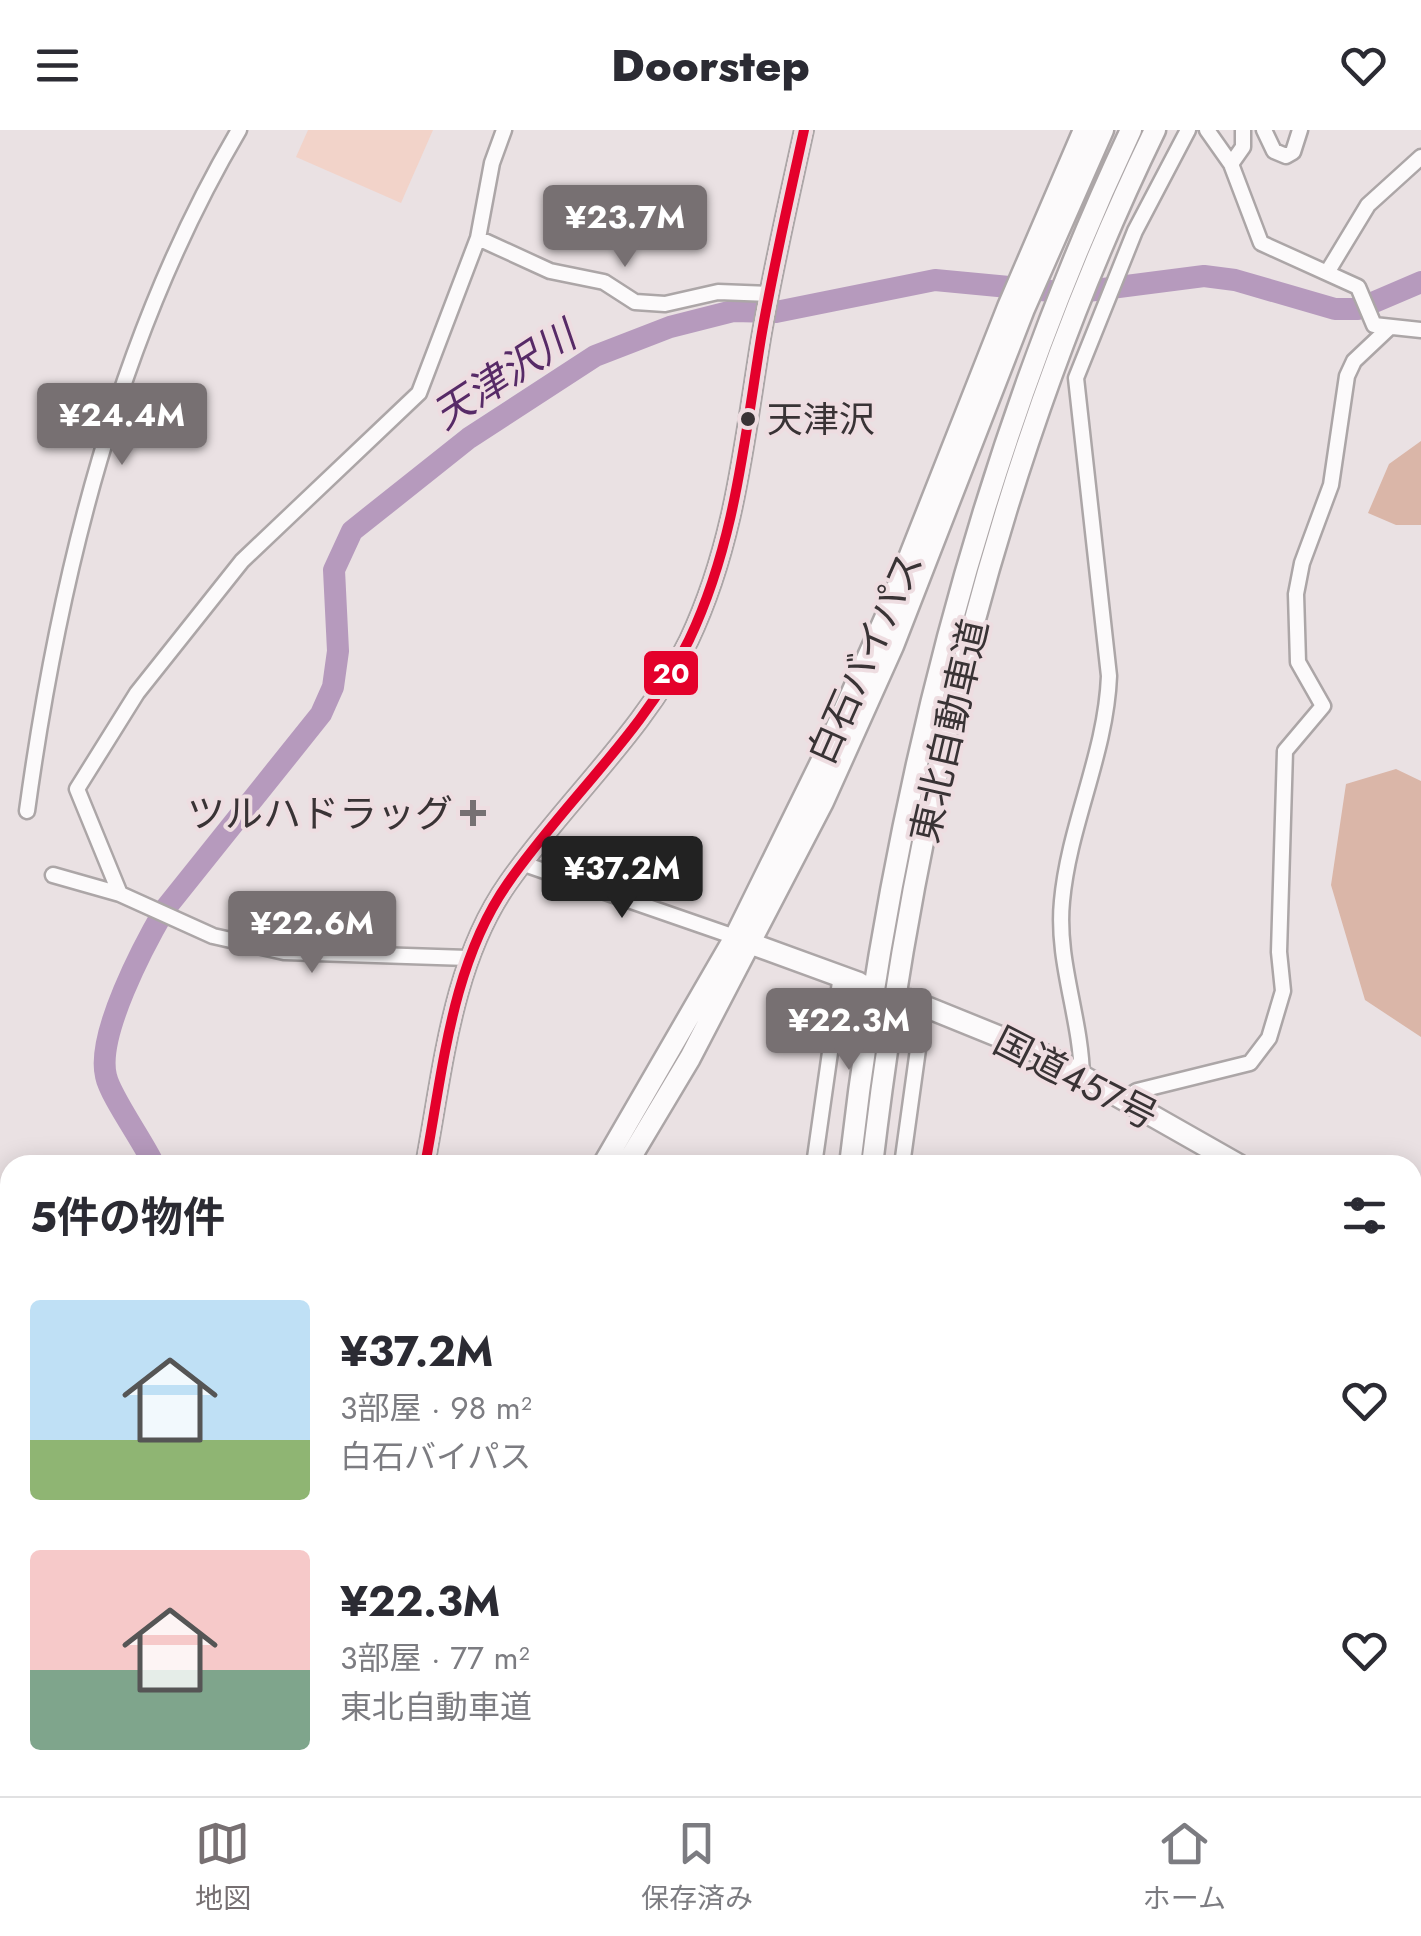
<!DOCTYPE html>
<html lang="ja">
<meta charset="utf-8">
<style>
:root{--surface:#fff;--page:#f7f7f7;--text:#2b2b33;--muted:#7c7c81;--line:#e1e1e2;--accent:#777072}
body{margin:0;font-family:Jost,"Noto Sans JP",sans-serif;background:var(--page);color:var(--text);height:100vh;display:flex;flex-direction:column;font-size:38px;white-space:nowrap}
*{box-sizing:border-box;margin:0}
p{font-size:32px;color:var(--muted)}
.icon{flex:none;width:55px;height:55px;fill:none;stroke:currentColor;stroke-width:2;stroke-linecap:round;stroke-linejoin:round}
.map{position:relative;flex:1;overflow:hidden}
.drawer{position:absolute;left:0px;top:1025px;width:1422px;height:642px;display:flex;flex-direction:column;background:var(--surface);border-radius:30px 30px 0 0;box-shadow:0 5px 25px #0003}
.drawer>*{flex:none}
.price{position:absolute;translate:-50% -85px;padding:0 22px;border-radius:10px;background:var(--accent);color:#fff;font-size:32px;line-height:65px;filter:drop-shadow(0 2px 5px #0008)}
.price::after{content:'';position:absolute;left:50%;top:60px;width:30px;height:22px;margin-left:-15px;background:inherit;clip-path:polygon(0 0,100% 0,50% 100%)}
.price.selected{background:#222;color:#fff}
ul{padding:0;list-style:none}
li{display:flex;align-items:center;gap:30px;height:250px;padding:0 30px}
li span{display:grid;place-items:center;flex:none;width:280px;height:200px;border-radius:10px;color:#555}
li>.icon{margin-inline-start:auto}
span .icon{width:120px;height:120px;fill:#fffc;stroke-width:1}
li b{font-size:42px}
h2{display:flex;justify-content:space-between;align-items:center;height:120px;padding:0 30px;font-size:42px}
header{display:flex;justify-content:space-between;align-items:center;height:130px;padding:0 30px;background:var(--surface);font-size:45px;font-weight:800}
.menu{display:flex;justify-content:space-around;align-items:center;height:140px;border-top:2px solid var(--line);background:var(--surface);font-size:28px;color:var(--muted)}
.menu a{display:grid;justify-items:center;gap:5px}
.menu .selected{color:var(--accent)}
.map>svg:first-child{display:block}
</style>
<header><svg class="icon" aria-label="menu" viewBox="0 0 24 24"><path d="M4 6h16M4 12h16M4 18h16"/></svg>Doorstep<svg class="icon" aria-label="heart" viewBox="0 0 24 24"><path d="M12 20l-8-8c-3-5 5-10 8-4 3-6 11-1 8 4z"/></svg></header>
<div class="map">
<svg width="1421" height="1666" viewBox="0 0 1421 1666">
<rect width="100%" height="100%" fill="#eae1e3"/>
<path fill="#f2d3c9" d="M308 0H433L401 73 296 27Z"/>
<path fill="#dab6a8" d="M1421 311V395H1396L1368 383 1389 334Z
M1396 639 1421 651V907L1365 870 1331 755 1346 654Z"/>
<g fill="none" stroke-linecap="round" stroke-linejoin="round">
<path stroke="#b69abd" stroke-width="22" d="M154 1035C143 1011 110 966 106 946 96 905 144 815 165 779L321 584 333 557 338 521 334 440 352 401 469 308 595 226 670 197 733 181 776 182 935 150 1072 163 1204 146 1235 150 1335 179H1358L1421 152
M37 1666 44 1658"/>
<g stroke="#aca6a7" stroke-width="19">
<path id="minor" d="M1207 0 1231 34 1261 113 1358 157 1374 195 1421 200
M1264 0 1274 21 1286 26 1293 22 1300 0
M1231 34 1243 17V0
M478 108 550 141 604 152 635 172 665 174 718 162 769 164
M1328 141 1368 75 1421 27
M27 681C59 447 118 205 239 0
M524 734 735 807
M53 745 120 764 213 806 284 822 468 828
M120 764 77 659 137 563 242 431 419 263 478 108 492 33 504 0
M1082 947C1081 887 1056 831 1062 771 1069 694 1106 624 1109 546L1076 248 1135 101 1188 0
M1122 970 1137 961 1250 933 1269 908 1283 861 1279 822 1285 621 1323 576 1298 532 1296 464 1302 433 1331 355 1347 246 1354 231 1389 198
M814 1035 841 845
M902 1035 924 876
M1412 1419 1421 1417
M1375 1658 1376 1666
M753 1666 754 1658
M823 1666 824 1658"/>
</g>
<g stroke="#aca6a7" stroke-width="22">
<path id="major" d="M425 1035C443 941 451 834 508 753 565 671 645 601 689 510 735 413 744 312 761 208 773 138 789 69 804 0"/>
</g>
<g stroke="#aca6a7" stroke-width="25">
<path id="highway" d="M741 810 859 853
M909 870 1047 926 1239 1035
M603 1035 735 807 822 630 886 486 1008 177 1084 0
M626 1035 690 928 823 672 893 516 1024 179 1103 0
M850 1035C891 677 977 327 1131 0
M872 1035C914 680 998 323 1155 0
M1412 1076 1421 1077
M166 1666 171 1658
M186 1666 191 1658
M776 1666 777 1658
M799 1666 800 1658"/>
</g>
<use href="#minor" stroke="#fcfafb" stroke-width="14"/>
<use href="#major" stroke="#fcfafb" stroke-width="18"/>
<use href="#highway" stroke="#fcfafb" stroke-width="20"/>
<g stroke="#eedde1" stroke-width="18">
<path id="bus-1" d="M425 1035C443 941 451 834 508 753 565 671 645 601 689 510 735 413 744 312 761 208 773 138 789 69 804 0"/>
</g>
<use href="#bus-1" stroke="#e4002b" stroke-width="10"/>
</g>
<circle fill="#393335" stroke="#eedde1" stroke-width="4" cx="748" cy="289" r="9"/>
<path fill="#777072" stroke="#eedde1" stroke-width="4" d="M468 668h10v10h10v10h-10v10h-10v-10h-10v-10h10z"/>
<g text-anchor="middle" dominant-baseline="central" stroke-width="8" stroke-linejoin="round" paint-order="stroke">
<g font-size="36" fill="#393335" stroke="#eedde1" text-anchor="start">
<text x="767" y="289">天津沢</text>
</g>
<g font-size="38" fill="#393335" stroke="#eedde1">
<text transform="translate(865 528) rotate(-66)">白石バイパス</text>
<text transform="translate(949 601) rotate(-77)">東北自動車道</text>
<text transform="translate(1076 948) rotate(27)">国道457号</text>
</g>
<g font-size="38" fill="#393335" stroke="#eedde1" text-anchor="end">
<text x="453" y="683">ツルハドラッグ</text>
</g>
<g font-size="40" font-style="italic" fill="#572a67" stroke="#eedde1">
<text transform="translate(504 245) rotate(-33)">天津沢川</text>
</g>
</g>
<rect stroke="#eedde1" stroke-width="4" x="642" y="519" width="58" height="48" rx="10" fill="#e4002b"/>
<g font-size="28" text-anchor="middle" font-weight="bold" fill="#fff">
<text x="671" y="553">20</text>
</g>
</svg>
<b class="price" style="left:625px;top:140px">¥23.7M</b>
<b class="price" style="left:122px;top:338px">¥24.4M</b>
<b class="price selected" style="left:622px;top:791px">¥37.2M</b>
<b class="price" style="left:312px;top:846px">¥22.6M</b>
<b class="price" style="left:849px;top:943px">¥22.3M</b>
<section class="drawer">
<h2>5件の物件<svg class="icon" aria-label="filters" viewBox="0 0 24 24"><path d="M4 7h16M4 17h16"/><circle cx="9" cy="7" r="2"/><circle cx="15" cy="17" r="2"/></svg></h2>
<ul>
<li><span style="background:linear-gradient(#bfe0f5 70%,#8fb573 0)"><svg class="icon" aria-label="home" viewBox="0 0 24 24"><path d="M3 11l9-7 9 7M6 9v11h12V9"/></svg></span><div><b>¥37.2M</b><p>3部屋 · 98 m²</p><p>白石バイパス</p></div><svg class="icon" aria-label="heart" viewBox="0 0 24 24"><path d="M12 20l-8-8c-3-5 5-10 8-4 3-6 11-1 8 4z"/></svg></li>
<li><span style="background:linear-gradient(#f6c9c9 60%,#7fa58c 0)"><svg class="icon" aria-label="home" viewBox="0 0 24 24"><path d="M3 11l9-7 9 7M6 9v11h12V9"/></svg></span><div><b>¥22.3M</b><p>3部屋 · 77 m²</p><p>東北自動車道</p></div><svg class="icon" aria-label="heart" viewBox="0 0 24 24"><path d="M12 20l-8-8c-3-5 5-10 8-4 3-6 11-1 8 4z"/></svg></li>
</ul>
</section>
</div>
<nav class="menu">
<a class="selected"><svg class="icon" aria-label="map" viewBox="0 0 24 24"><path d="M3 6l6-2 6 2 6-2v14l-6 2-6-2-6 2zM9 4v14M15 6v14"/></svg>地図</a>
<a><svg class="icon" aria-label="saved" viewBox="0 0 24 24"><path d="M7 4h10v16l-5-4-5 4z"/></svg>保存済み</a>
<a><svg class="icon" aria-label="home" viewBox="0 0 24 24"><path d="M3 11l9-7 9 7M6 9v11h12V9"/></svg>ホーム</a>
</nav>
